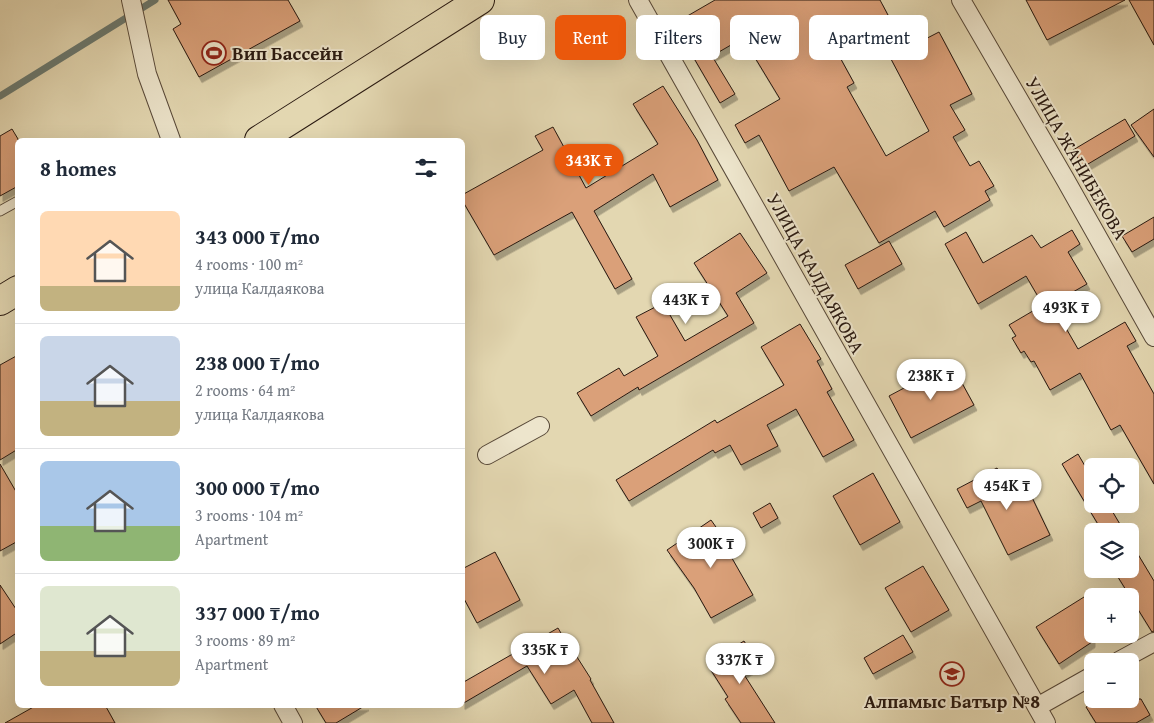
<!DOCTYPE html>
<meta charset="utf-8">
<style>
:root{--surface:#fff;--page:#f2f2f3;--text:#1f2937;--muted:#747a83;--line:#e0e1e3;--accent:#ea580c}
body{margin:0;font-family:"Gentium Book Plus",serif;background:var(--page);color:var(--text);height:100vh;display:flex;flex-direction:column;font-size:19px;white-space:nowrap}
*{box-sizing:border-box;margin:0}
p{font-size:16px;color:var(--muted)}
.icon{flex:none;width:28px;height:28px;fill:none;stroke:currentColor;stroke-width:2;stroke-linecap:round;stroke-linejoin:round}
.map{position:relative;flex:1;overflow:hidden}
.drawer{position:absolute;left:15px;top:138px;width:450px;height:570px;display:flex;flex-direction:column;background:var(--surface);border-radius:8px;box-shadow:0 5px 20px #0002}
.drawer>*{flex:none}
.top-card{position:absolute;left:480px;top:15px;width:475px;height:45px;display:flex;gap:10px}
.controls{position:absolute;left:1084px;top:458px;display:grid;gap:10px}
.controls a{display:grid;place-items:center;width:55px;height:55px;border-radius:8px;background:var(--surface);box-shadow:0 5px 20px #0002;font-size:25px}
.price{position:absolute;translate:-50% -42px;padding:0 11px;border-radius:18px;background:#fff;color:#222;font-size:16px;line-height:32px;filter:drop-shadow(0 1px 2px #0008)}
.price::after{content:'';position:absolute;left:50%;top:30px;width:15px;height:11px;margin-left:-8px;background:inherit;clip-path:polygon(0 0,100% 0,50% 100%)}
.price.selected{background:var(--accent);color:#fff}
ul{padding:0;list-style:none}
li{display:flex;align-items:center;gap:15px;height:125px;padding:0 25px}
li+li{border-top:1px solid var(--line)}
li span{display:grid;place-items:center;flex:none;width:140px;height:100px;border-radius:8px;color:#555}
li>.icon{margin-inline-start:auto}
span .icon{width:60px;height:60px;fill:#fffc;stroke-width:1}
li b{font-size:21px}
h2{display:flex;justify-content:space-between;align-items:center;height:60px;padding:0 25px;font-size:21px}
.pill{padding:0 18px;border-radius:8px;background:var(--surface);box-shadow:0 5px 20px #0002;font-size:18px;line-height:45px}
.pill.selected{background:var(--accent);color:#fff}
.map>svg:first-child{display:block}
</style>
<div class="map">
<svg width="1154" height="723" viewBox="0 0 1154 723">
<defs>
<filter id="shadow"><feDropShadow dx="3" dy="5.5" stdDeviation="0" flood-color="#0004"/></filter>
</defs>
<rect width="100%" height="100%" fill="#e3d7b1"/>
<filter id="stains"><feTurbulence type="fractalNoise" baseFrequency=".004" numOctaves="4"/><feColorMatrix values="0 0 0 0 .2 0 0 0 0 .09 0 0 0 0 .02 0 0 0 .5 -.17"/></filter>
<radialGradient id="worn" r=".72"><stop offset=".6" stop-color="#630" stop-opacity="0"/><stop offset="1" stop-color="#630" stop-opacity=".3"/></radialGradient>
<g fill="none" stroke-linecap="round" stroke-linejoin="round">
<path stroke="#6a7970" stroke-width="7" d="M0 96 155 0"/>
</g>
<path fill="#daa079" stroke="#2a1a11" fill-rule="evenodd" filter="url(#shadow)" d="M168 0H288L300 21 199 77 173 29 181 24Z
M715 0H880L906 49 939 32 972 94 950 105 965 130 953 137 970 166 979 161 994 186 985 191 990 200 944 227 935 211 879 243 834 167 789 191 759 135 745 143 735 125 780 99 743 38 712 56 735 94 720 103 688 48 692 46 677 22ZM872 29 880 43 882 42 929 131 886 156 847 87 854 83 837 52Z
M1026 0H1125L1047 40Z
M1129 0H1154V45Z
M663 86 697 140 718 180 670 207 653 174 594 211 632 279 615 289 572 212 494 255 462 200V195L543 150 535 136 553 127 586 188 658 144 633 104Z
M1154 109V157L1131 125Z
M1125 119 1135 136 1083 167 1073 150Z
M12 129 18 139V186L0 196V136Z
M1154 217V239L1132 252 1122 236Z
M1072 230 1080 244 1068 252 1087 284 1052 304 1078 349 1125 322 1136 341 1127 346 1154 394V484L1120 425 1111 430 1080 373 1050 390 1034 361 1031 362 1024 351 1021 353 1012 338 1016 336 1009 325 1043 305 1026 276 978 304 945 244 966 232 983 263 1032 235 1041 248Z
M740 233 767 273 736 293 754 323 639 390 638 387 591 416 577 393 619 368 624 376 658 356 636 317 663 303 685 341 728 316 694 263Z
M889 241 902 264 858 289 845 265Z
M800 324 821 359 817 361 832 389 827 392 854 440 823 457 796 409 767 425 778 446 741 465 730 445 715 453 713 450 629 501 616 480 715 420 717 423 784 385 761 347Z
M18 355V449L0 460V365Z
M951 363 974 405 911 438 889 396Z
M1078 454 1092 478V504H1108L1124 531H1102L1062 464Z
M0 464 18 495V541L0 551Z
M997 468 1011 493 1026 485 1050 535 1008 555 981 501 967 508 957 489Z
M873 473 900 522 860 545 833 496Z
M770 503 778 518 761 528 753 513Z
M711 520 728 544 725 546 753 595 711 618 694 588 667 550Z
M1130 541 1154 581V631L1152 632 1113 569H1130Z
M495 552 520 600 477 623 462 595V569Z
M923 566 949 610 911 632 885 588Z
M0 585 18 612V632L0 644Z
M1092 592V642L1059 664 1036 627Z
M558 628 569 647 570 646 591 679 590 680 614 723H592L574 690 551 704 527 666 462 704V683Z
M903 635 913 652 873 674 864 658Z
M744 641 758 664 743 673 775 723H741L725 699 728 697 707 664Z
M1101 699H1141L1150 715 1136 723H1096L1086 707Z
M37 705H105L115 723H5Z
M315 705H366L336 723H326Z"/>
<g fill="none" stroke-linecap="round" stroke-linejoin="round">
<g stroke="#584939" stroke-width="11">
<path id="lane" d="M0 211 18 201"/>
</g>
<g stroke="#584939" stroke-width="20">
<path id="street" d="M131 0 147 74 171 140
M638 0 1046 723
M961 0 1065 179 1154 337
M487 455 540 426
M1119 661 1154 642
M283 705 293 723
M1037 707 1092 676"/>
</g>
<g stroke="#2a1a11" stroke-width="30">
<path id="primary" d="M259 140 480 0
M0 301 18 290"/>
</g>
<use href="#lane" stroke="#ede5cc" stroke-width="9"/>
<use href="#street" stroke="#ede5cc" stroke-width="18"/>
<use href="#primary" stroke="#e3d7b1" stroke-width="28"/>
</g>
<defs>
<g id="stadium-ring" transform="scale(1.25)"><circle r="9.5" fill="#ede5cc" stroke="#8f2418" stroke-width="1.5"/><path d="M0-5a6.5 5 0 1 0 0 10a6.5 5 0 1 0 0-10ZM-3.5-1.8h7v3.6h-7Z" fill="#8f2418"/></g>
<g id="school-ring" transform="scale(1.25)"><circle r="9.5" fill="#ede5cc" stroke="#8f2418" stroke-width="1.5"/><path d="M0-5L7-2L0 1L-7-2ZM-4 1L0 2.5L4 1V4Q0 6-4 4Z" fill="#8f2418"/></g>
</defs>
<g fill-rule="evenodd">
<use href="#stadium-ring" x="214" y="53"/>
<use href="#school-ring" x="952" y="674"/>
</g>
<g text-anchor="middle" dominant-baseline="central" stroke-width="4" stroke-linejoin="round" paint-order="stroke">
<g font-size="19" font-weight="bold" fill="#2a1a11" stroke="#ede5cc" text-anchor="start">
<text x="232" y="53">Вип Бассейн</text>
<text x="952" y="701" text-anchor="middle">Алпамыс Батыр №8</text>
</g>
<g font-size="19" fill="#2a1a11" stroke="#ede5cc">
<text transform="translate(1077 158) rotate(60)">УЛИЦА ЖАНИБЕКОВА</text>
<text transform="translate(816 273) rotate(61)">УЛИЦА КАЛДАЯКОВА</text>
</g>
</g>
<rect width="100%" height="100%" filter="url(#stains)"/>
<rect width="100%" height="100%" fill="url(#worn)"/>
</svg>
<div class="controls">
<a><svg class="icon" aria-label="locate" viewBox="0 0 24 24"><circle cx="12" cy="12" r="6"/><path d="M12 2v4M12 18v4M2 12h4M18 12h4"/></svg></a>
<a><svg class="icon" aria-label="layers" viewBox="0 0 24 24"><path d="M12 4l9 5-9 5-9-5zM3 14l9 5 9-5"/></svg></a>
<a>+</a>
<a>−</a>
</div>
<b class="price selected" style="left:589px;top:186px">343K ₸</b>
<b class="price" style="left:686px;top:325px">443K ₸</b>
<b class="price" style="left:1066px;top:333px">493K ₸</b>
<b class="price" style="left:931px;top:401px">238K ₸</b>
<b class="price" style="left:1007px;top:511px">454K ₸</b>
<b class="price" style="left:711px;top:569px">300K ₸</b>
<b class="price" style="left:545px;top:675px">335K ₸</b>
<b class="price" style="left:740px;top:685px">337K ₸</b>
<div class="top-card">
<a class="pill">Buy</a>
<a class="pill selected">Rent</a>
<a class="pill">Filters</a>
<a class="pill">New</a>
<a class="pill">Apartment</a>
</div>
<section class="drawer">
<h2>8 homes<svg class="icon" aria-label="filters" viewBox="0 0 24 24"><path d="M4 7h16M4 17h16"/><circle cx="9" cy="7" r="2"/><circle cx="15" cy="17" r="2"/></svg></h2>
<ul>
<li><span style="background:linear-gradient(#ffd9b3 75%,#c2b280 0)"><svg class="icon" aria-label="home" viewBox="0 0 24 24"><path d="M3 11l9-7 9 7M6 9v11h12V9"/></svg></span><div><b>343 000 ₸/mo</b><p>4 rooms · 100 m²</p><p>улица Калдаякова</p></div></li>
<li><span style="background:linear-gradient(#c9d6e8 65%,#c2b280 0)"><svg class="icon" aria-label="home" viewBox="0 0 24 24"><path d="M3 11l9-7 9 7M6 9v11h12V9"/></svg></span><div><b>238 000 ₸/mo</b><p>2 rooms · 64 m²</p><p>улица Калдаякова</p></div></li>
<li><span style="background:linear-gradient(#a9c7e8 65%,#8fb573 0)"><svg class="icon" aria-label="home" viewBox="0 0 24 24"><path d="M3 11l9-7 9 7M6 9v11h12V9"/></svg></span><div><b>300 000 ₸/mo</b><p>3 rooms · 104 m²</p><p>Apartment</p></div></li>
<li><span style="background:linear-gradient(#dfe7d0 65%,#c2b280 0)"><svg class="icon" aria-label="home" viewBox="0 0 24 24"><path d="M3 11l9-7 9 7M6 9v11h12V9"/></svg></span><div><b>337 000 ₸/mo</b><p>3 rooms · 89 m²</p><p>Apartment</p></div></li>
</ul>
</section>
</div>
